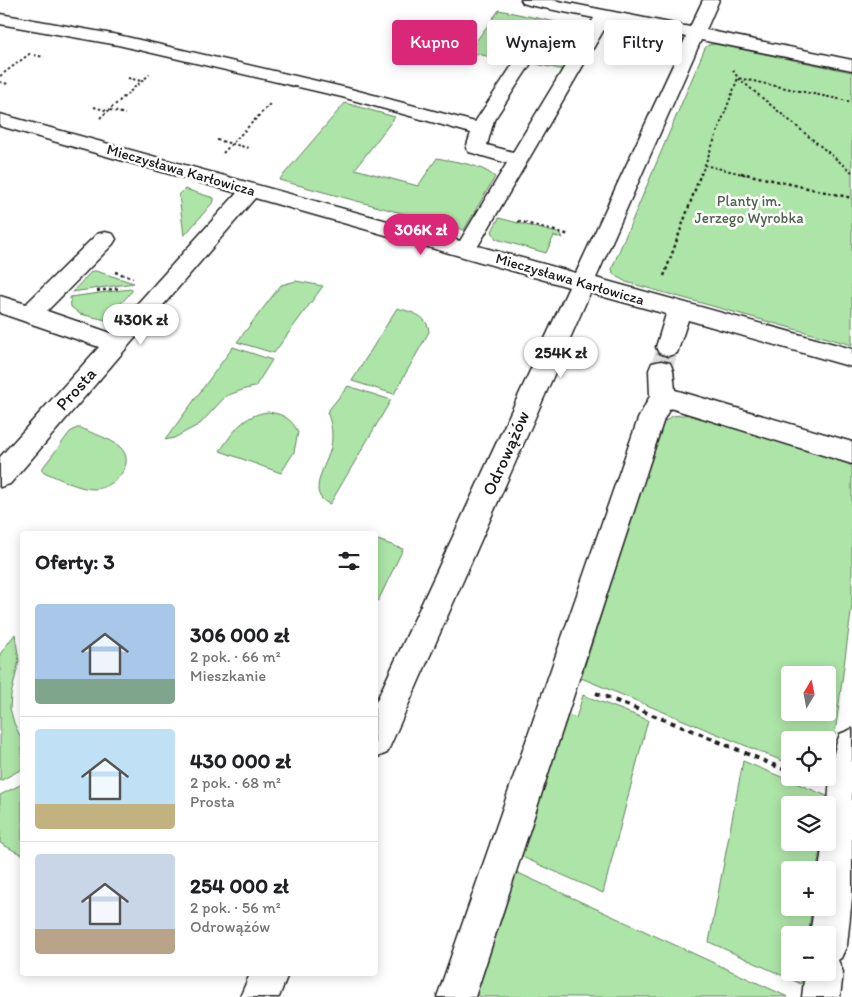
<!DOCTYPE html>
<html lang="pl">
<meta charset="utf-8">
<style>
:root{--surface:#fff;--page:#f6f6f6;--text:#202124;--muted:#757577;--line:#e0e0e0;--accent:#db2777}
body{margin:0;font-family:Itim,sans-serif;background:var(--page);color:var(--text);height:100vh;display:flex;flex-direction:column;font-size:19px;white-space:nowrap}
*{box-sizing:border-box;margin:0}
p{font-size:16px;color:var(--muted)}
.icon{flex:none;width:28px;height:28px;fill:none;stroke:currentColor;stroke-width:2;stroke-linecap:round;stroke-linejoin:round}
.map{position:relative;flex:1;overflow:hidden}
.details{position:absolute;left:20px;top:531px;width:358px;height:445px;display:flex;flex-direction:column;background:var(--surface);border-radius:5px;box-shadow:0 2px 12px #0003}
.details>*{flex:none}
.top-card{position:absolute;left:392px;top:20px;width:384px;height:45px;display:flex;gap:10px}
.needle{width:32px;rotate:10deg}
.buttons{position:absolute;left:781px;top:666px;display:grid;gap:10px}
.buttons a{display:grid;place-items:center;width:55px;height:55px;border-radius:5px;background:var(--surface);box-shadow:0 2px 12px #0003;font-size:25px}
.price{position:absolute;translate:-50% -42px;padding:0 11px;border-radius:18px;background:#fff;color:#222;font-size:16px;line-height:32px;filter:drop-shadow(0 1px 2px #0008)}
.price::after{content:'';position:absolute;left:50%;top:30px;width:15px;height:11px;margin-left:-8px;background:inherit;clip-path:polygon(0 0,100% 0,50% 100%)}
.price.active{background:var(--accent);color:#fff}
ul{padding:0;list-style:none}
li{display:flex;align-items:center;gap:15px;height:125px;padding:0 15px}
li+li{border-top:1px solid var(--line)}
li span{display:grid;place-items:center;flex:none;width:140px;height:100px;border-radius:5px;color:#555}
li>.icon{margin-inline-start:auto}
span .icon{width:60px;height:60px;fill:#fffc;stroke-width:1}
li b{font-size:21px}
h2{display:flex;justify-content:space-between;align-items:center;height:60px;padding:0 15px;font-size:21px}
.chip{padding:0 18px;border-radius:5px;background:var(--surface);box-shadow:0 2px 12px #0003;font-size:18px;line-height:45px}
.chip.active{background:var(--accent);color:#fff}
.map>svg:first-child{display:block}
</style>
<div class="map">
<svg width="852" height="997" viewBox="0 0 852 997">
<rect width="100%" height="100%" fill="#fff"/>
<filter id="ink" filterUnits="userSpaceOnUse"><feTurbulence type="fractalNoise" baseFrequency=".02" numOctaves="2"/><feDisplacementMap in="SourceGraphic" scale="10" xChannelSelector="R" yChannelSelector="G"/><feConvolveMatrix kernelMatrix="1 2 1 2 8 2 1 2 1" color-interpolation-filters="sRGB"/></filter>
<g filter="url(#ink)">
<path fill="#ade4a7" stroke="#648062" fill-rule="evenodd" d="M499 10 589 29 564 70 497 56 496 58 468 52Z
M715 44 852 72V345L626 282 613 274 612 268 615 261 705 48 708 45Z
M345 103 395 117 355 169 418 186 437 158C456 162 481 164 495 177L464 230 279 180Z
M185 189 214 198V201L184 236 179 195Z
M499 218 561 234 563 238 554 236 546 253 496 239 492 231Z
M92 271H96L134 283 72 292Z
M296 281 323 286 274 353 237 342 281 285Z
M130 289 133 290 106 320 80 314 71 307 70 297Z
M397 308C411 312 428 315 429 332L394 394 352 381Z
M233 347 272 360 255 387 245 389 226 396 200 424 174 438 165 440Z
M348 386 391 400 330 504C304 495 328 463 331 447 333 435 332 424 327 412Z
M268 412C283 414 291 418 298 432L294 452 281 473 220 451C234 431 243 415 268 412Z
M693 414 848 463 852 468V605L829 780 823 778H828V740H790V764L581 678 661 424 672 416ZM790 675H828V712H790Z
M77 428H81C93 434 110 438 120 447 138 464 113 489 94 489 78 489 61 479 46 473L41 470 70 432Z
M375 539 403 549 378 601 375 600Z
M15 634 19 661 11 695 10 708 14 723 22 740V769L0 781V654Z
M583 695 648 720 603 893 520 856 566 714 576 718Z
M743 761 827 796 826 805H790V842L821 843 817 870H790V908H812L808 935H790V972L803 973 801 984 709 942Z
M22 784V855L0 843V795Z
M514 871 788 997H481L475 994Z"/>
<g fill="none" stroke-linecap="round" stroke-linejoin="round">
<path stroke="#ddd" stroke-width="22" stroke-dasharray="22 11" stroke-linecap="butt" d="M661 370 668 347"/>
<g stroke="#1c1c1c" stroke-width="3">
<path id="minor" d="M521 0H553L690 27 703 0H719L706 30 852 60V70L701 40 596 278 852 349V367L688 320 677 353 668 356 659 353 656 347 666 314 590 293 387 753 375 758V704L569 287 255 198 10 484 0 487V457L99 347 0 313V296L26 304 97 234 105 232 113 234 116 239 113 244 47 311 111 333 237 193 0 126V114L460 241 507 163 469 152 466 148 471 133 342 97 118 45 0 24V14L118 35 347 88 475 122 515 61 521 60 527 61 530 65 494 120 487 145 513 152 594 18 529 5 523 3ZM609 21 686 37 576 273 478 246Z
M661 361 670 363 673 370 675 390 852 442V464L670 408 664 419 475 997H437L638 419 650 396 649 370 652 363Z
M852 729V898L847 945 841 958 838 960 843 972 840 997H802L805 972H828V935H810L814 908H828V870H819L823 842H828C828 809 827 766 840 734Z
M250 974H288L279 997H240Z"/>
</g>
<path stroke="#1c1c1c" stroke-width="2" stroke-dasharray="2.5 2.5" stroke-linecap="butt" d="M34 55 44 57
M733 70 738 78 852 172
M0 76 32 52
M128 78 141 81
M0 82 8 84
M94 107 108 111
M110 110 125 114
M100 118 150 74
M217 140 249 148
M223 153 271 103
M704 165 747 175
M701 175 738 78 852 102"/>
<path stroke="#1c1c1c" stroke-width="2.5" stroke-dasharray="3 3" stroke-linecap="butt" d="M741 173 852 198
M518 221 570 235
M115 272 133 278
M664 276 701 173
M97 291 121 288"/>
<path stroke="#1c1c1c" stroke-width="4" stroke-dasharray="5 5" stroke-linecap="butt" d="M596 693 696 732 790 772"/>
<use href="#minor" fill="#fff" fill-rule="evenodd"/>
</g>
</g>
<g text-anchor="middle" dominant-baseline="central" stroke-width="5" stroke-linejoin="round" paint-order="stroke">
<g font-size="15" fill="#1c1c1c" stroke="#fff">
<text transform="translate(181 170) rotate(16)">Mieczysława Karłowicza</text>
<text transform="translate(570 279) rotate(16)">Mieczysława Karłowicza</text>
</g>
<g font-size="15" fill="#4f624d" stroke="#fff">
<text x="749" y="201">Planty im.<tspan x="749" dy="17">Jerzego Wyrobka</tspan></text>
</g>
<g font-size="18" fill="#1c1c1c" stroke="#fff">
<text transform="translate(76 389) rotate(-48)">Prosta</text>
<text transform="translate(506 453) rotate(-66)">Odrowążów</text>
</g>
</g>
</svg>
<div class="buttons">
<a><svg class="needle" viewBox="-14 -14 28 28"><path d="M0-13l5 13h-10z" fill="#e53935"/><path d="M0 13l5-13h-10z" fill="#757577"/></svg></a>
<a><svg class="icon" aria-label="locate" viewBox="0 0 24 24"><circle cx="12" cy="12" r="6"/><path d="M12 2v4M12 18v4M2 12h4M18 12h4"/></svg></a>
<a><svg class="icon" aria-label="layers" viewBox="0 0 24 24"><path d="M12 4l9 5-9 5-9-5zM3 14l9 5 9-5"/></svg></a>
<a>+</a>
<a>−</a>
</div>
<b class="price active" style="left:421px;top:256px">306K zł</b>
<b class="price" style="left:141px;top:346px">430K zł</b>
<b class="price" style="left:561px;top:379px">254K zł</b>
<div class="top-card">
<a class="chip active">Kupno</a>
<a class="chip">Wynajem</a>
<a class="chip">Filtry</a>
</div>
<section class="details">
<h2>Oferty: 3<svg class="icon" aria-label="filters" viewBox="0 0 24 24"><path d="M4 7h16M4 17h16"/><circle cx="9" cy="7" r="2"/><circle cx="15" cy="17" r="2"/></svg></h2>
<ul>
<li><span style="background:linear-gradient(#a9c7e8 75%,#7fa58c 0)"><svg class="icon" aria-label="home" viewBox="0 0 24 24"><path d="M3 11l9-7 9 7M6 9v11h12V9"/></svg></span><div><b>306 000 zł</b><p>2 pok. · 66 m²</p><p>Mieszkanie</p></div></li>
<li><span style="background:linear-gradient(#bfe0f5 75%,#c2b280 0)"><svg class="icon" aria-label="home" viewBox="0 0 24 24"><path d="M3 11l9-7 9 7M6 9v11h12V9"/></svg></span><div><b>430 000 zł</b><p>2 pok. · 68 m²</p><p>Prosta</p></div></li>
<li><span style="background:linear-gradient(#c9d6e8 75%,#b9a48a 0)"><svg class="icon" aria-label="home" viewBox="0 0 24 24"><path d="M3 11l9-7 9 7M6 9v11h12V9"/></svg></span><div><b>254 000 zł</b><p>2 pok. · 56 m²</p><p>Odrowążów</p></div></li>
</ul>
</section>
</div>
